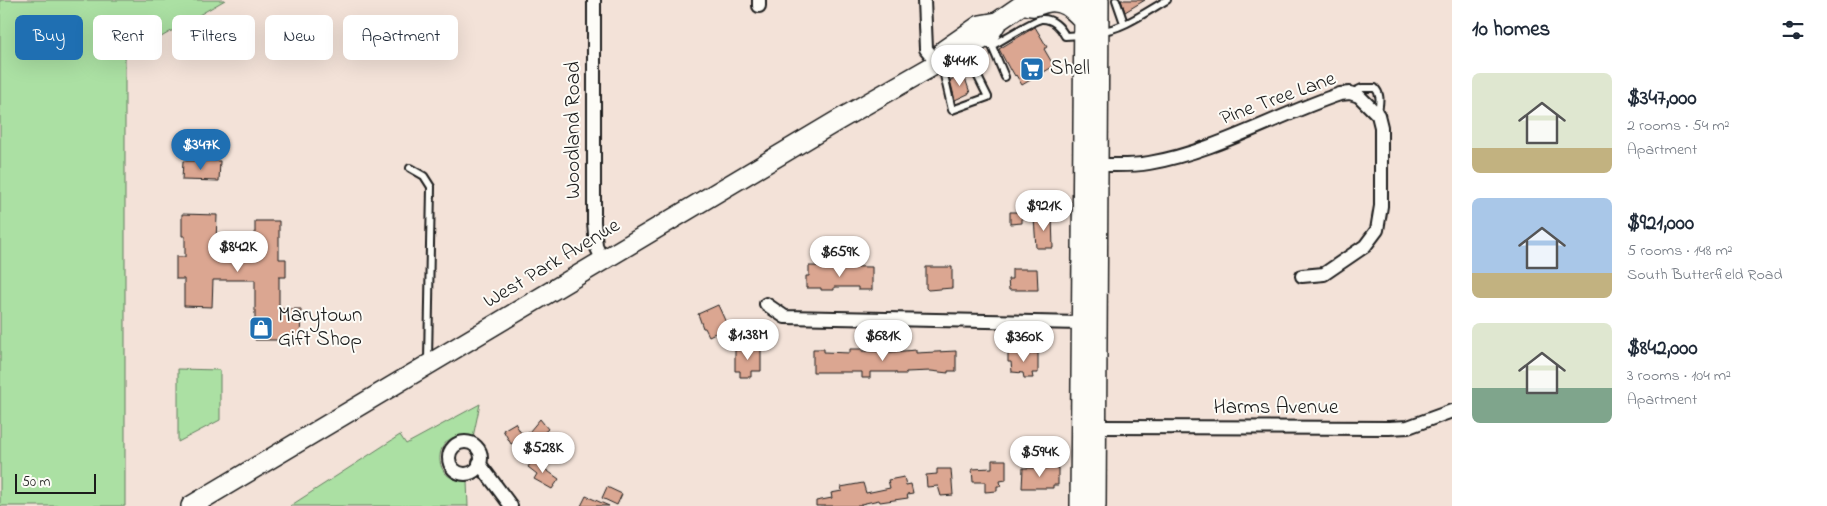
<!DOCTYPE html>
<meta charset="utf-8">
<style>
:root{--surface:#fff;--page:#f2f2f3;--text:#1f2937;--muted:#747a83;--accent:#1f6fb2}
body{margin:0;font-family:"Indie Flower",sans-serif;background:var(--page);color:var(--text);height:100vh;display:flex;flex-direction:column;font-size:19px;white-space:nowrap}
*{box-sizing:border-box;margin:0}
p{font-size:16px;color:var(--muted)}
.icon{flex:none;width:28px;height:28px;fill:none;stroke:currentColor;stroke-width:2;stroke-linecap:round;stroke-linejoin:round}
.map{position:relative;flex:1;overflow:hidden}
.drawer{display:flex;flex-direction:column;background:var(--surface);width:375px}
.drawer>*{flex:none}
.hud{position:absolute;left:15px;top:15px;width:475px;height:45px;display:flex;gap:10px}
.scale{position:absolute;left:15px;bottom:12px;width:81px;box-sizing:border-box;padding-left:5px;border:2px solid #1c1c1c;border-top:0;font-size:14px;line-height:18px;white-space:nowrap;color:#1c1c1c;-webkit-text-stroke:4px #fdfcf7;paint-order:stroke}
.price{position:absolute;translate:-50% -42px;padding:0 11px;border-radius:18px;background:#fff;color:#222;font-size:16px;line-height:32px;filter:drop-shadow(0 1px 2px #0008)}
.price::after{content:'';position:absolute;left:50%;top:30px;width:15px;height:11px;margin-left:-8px;background:inherit;clip-path:polygon(0 0,100% 0,50% 100%)}
.price.current{background:var(--accent);color:#fff}
ul{padding:0;list-style:none}
li{display:flex;align-items:center;gap:15px;height:125px;padding:0 20px}
li span{display:grid;place-items:center;flex:none;width:140px;height:100px;border-radius:8px;color:#555}
li>.icon{margin-inline-start:auto}
span .icon{width:60px;height:60px;fill:#fffc;stroke-width:1}
li b{font-size:21px}
h2{display:flex;justify-content:space-between;align-items:center;height:60px;padding:0 20px;font-size:21px}
.chip{padding:0 18px;border-radius:8px;background:var(--surface);box-shadow:0 5px 20px #0002;font-size:18px;line-height:45px}
.chip.current{background:var(--accent);color:#fff}
main{display:flex;flex:1;min-height:0}
.map>svg:first-child{display:block}
</style>
<main>
<div class="map">
<svg width="1452" height="506" viewBox="0 0 1452 506">
<rect width="100%" height="100%" fill="#f3e2d8"/>
<filter id="ink" filterUnits="userSpaceOnUse"><feTurbulence type="fractalNoise" baseFrequency=".02" numOctaves="2"/><feDisplacementMap in="SourceGraphic" scale="10" xChannelSelector="R" yChannelSelector="G"/><feConvolveMatrix kernelMatrix="1 2 1 2 8 2 1 2 1" color-interpolation-filters="sRGB"/></filter>
<g filter="url(#ink)">
<path fill="#abe0a3" stroke="#647e60" d="M0 0H225L125 58V506H0Z
M178 369 220 370V420L178 442Z
M480 404 473 437C469 437 464 436 460 436 433 438 431 482 467 481L468 506H290L400 435 406 444Z"/>
<path fill="#dba691" stroke="#1c1c1c" d="M1121 0H1145L1125 12Z
M1035 27 1047 47 1044 49 1054 66 1022 85 1016 75 1015 76 1011 69 1010 70 999 49Z
M964 75 970 93 955 100 950 80Z
M183 161H220L219 181 182 180Z
M1010 212H1022V223L1010 224Z
M182 214 217 215 216 243 255 242V221H279V259H286V277H279V309H301L300 340H255V280H213L212 307 184 306V279H176V257H185V236H182Z
M1052 216 1053 248H1036L1034 217Z
M809 266 872 267V290H858V287H834V290H821V288H806V276H809Z
M926 267H952V288L928 290 926 288Z
M1012 269H1037L1038 290H1009L1008 279H1012Z
M718 305 728 327 709 336 705 328H703L698 314Z
M740 348 761 349V371H751V377H740V371H735V350H740Z
M813 349H824V352L850 353V349H862V351L891 352 916 350V353L956 351V371H948V373L931 371 906 372V374H896V372H870V378H862V372H813Z
M1011 350H1023V353H1038V373H1032L1033 378H1024L1023 373 1012 372 1011 362H1008V351Z
M540 419 548 429 540 436 538 434 517 446 515 442 511 444 503 430 515 423 524 438Z
M534 458 544 465 542 467 559 479 552 489 534 479 537 474 528 467Z
M992 460H1006V480L1000 481 1001 486H997V491L985 492V482H973L972 469 992 468Z
M1023 468H1058V485H1053V488H1022Z
M937 469H951L953 495 941 496 938 486 927 487 926 475 937 474Z
M904 477 906 485 911 484 913 493 907 494 908 498 880 502 879 500 861 504V506H816V501L832 498 831 493 842 491 841 487 863 483 866 493 890 488 888 480Z
M607 487 622 494 617 505 602 498Z
M586 496 609 506H581Z"/>
<g fill="none" stroke-linecap="round" stroke-linejoin="round">
<g stroke="#1c1c1c" stroke-width="10">
<path id="lane" d="M1116 0 1124 23
M1100 31C1120 31 1149 10 1167 0
M991 44 1005 77
M991 46C999 42 1034 20 1041 19 1052 18 1061 27 1065 36L1082 35
M938 64 944 75 952 110 988 97 965 51
M1351 93 1362 88H1375C1382 95 1379 104 1378 113
M410 168 424 176 431 187 428 361"/>
</g>
<g stroke="#1c1c1c" stroke-width="16">
<path id="street" d="M594 0V222L596 246 602 259
M924 0 926 49 938 63
M759 6V0
M1099 165C1116 165 1133 166 1149 163 1214 152 1277 115 1340 94L1350 93 1359 96 1378 115 1381 127V206L1377 230 1365 246 1324 274 1302 276
M766 304 785 317 1081 323
M1097 427 1389 428 1408 427 1452 411
M449 458a16 16 0 1 1 32 0a16 16 0 1 1-32 0Z
M479 463 511 506"/>
</g>
<g stroke="#1c1c1c" stroke-width="22">
<path id="secondary" d="M1022 4C1039 9 1035 4 1049 2 1065 0 1074 11 1084 21
M944 50 980 25 997 22
M191 506 835 122 938 63 951 59 989 35 997 22 1029 0
M1080 506 1084 0
M1096 506 1099 0"/>
</g>
<use href="#lane" stroke="#fdfcf7" stroke-width="6"/>
<use href="#street" stroke="#fdfcf7" stroke-width="12"/>
<use href="#secondary" stroke="#fdfcf7" stroke-width="19"/>
</g>
</g>
<defs>
<g id="supermarket-square" transform="scale(1.25)"><rect x="-9" y="-9" width="18" height="18" rx="4" fill="#1f6fb2" stroke="#fdfcf7"/><path d="M-6-5.5h2.5l.6 2H6L4.5 2H-2.5L-4.4-4H-6ZM-1.5 3.2a1.3 1.3 0 1 0 .1 0ZM3 3.2a1.3 1.3 0 1 0 .1 0Z" fill="#fff"/></g>
<g id="shop-square" transform="scale(1.25)"><rect x="-9" y="-9" width="18" height="18" rx="4" fill="#1f6fb2" stroke="#fdfcf7"/><path d="M-5-2.5h2.3a2.7 3.5 0 0 1 5.4 0H5L5.5 6h-11ZM-1.5-2.5h3a1.5 2.3 0 0 0-3 0Z" fill="#fff"/></g>
</defs>
<g fill-rule="evenodd">
<use href="#supermarket-square" x="1032" y="69"/>
<use href="#shop-square" x="261" y="328"/>
</g>
<g text-anchor="middle" dominant-baseline="central" stroke-width="4" stroke-linejoin="round" paint-order="stroke">
<g font-size="21" fill="#1c1c1c" stroke="#fdfcf7" text-anchor="start">
<text x="1050" y="69">Shell</text>
<text x="278" y="316">Marytown<tspan x="278" dy="24">Gift Shop</tspan></text>
</g>
<g font-size="21" fill="#1c1c1c" stroke="#fdfcf7">
<text transform="translate(1278 99) rotate(-20)">Pine Tree Lane</text>
<text transform="translate(574 130) rotate(-90)">Woodland Road</text>
<text transform="translate(552 264) rotate(-31)">West Park Avenue</text>
<text x="1276" y="408">Harms Avenue</text>
</g>
</g>
</svg>
<div class="scale">50 m</div>
<b class="price" style="left:960px;top:87px">$441K</b>
<b class="price current" style="left:201px;top:171px">$347K</b>
<b class="price" style="left:1044px;top:232px">$921K</b>
<b class="price" style="left:238px;top:273px">$842K</b>
<b class="price" style="left:840px;top:278px">$659K</b>
<b class="price" style="left:748px;top:361px">$1.38M</b>
<b class="price" style="left:883px;top:362px">$681K</b>
<b class="price" style="left:1024px;top:363px">$360K</b>
<b class="price" style="left:543px;top:474px">$528K</b>
<b class="price" style="left:1040px;top:478px">$594K</b>
<div class="hud">
<a class="chip current">Buy</a>
<a class="chip">Rent</a>
<a class="chip">Filters</a>
<a class="chip">New</a>
<a class="chip">Apartment</a>
</div>
</div>
<section class="drawer">
<h2>10 homes<svg class="icon" aria-label="filters" viewBox="0 0 24 24"><path d="M4 7h16M4 17h16"/><circle cx="9" cy="7" r="2"/><circle cx="15" cy="17" r="2"/></svg></h2>
<ul>
<li><span style="background:linear-gradient(#dfe7d0 75%,#c2b280 0)"><svg class="icon" aria-label="home" viewBox="0 0 24 24"><path d="M3 11l9-7 9 7M6 9v11h12V9"/></svg></span><div><b>$347,000</b><p>2 rooms · 54 m²</p><p>Apartment</p></div></li>
<li><span style="background:linear-gradient(#a9c7e8 75%,#c2b280 0)"><svg class="icon" aria-label="home" viewBox="0 0 24 24"><path d="M3 11l9-7 9 7M6 9v11h12V9"/></svg></span><div><b>$921,000</b><p>5 rooms · 148 m²</p><p>South Butterfield Road</p></div></li>
<li><span style="background:linear-gradient(#dfe7d0 65%,#7fa58c 0)"><svg class="icon" aria-label="home" viewBox="0 0 24 24"><path d="M3 11l9-7 9 7M6 9v11h12V9"/></svg></span><div><b>$842,000</b><p>3 rooms · 104 m²</p><p>Apartment</p></div></li>
</ul>
</section>
</main>
